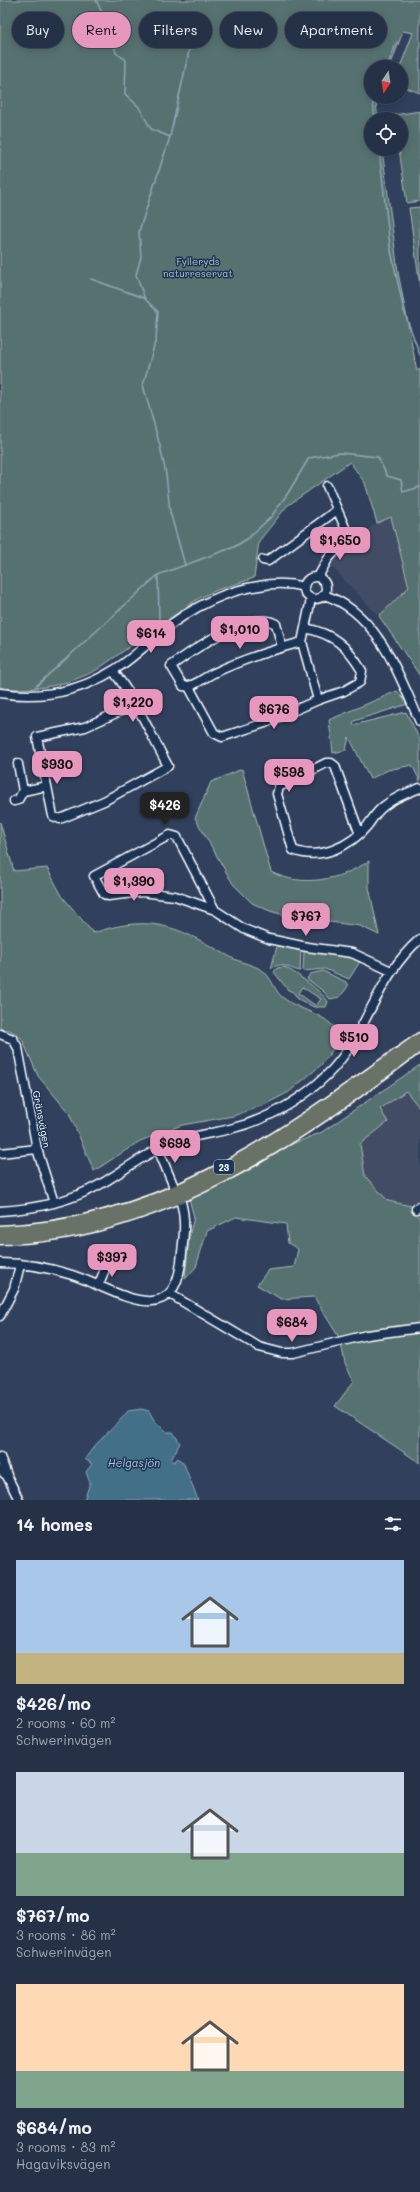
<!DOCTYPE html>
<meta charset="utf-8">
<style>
:root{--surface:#253146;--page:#313d51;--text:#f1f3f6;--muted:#a3a9b3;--line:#424c5f;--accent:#e797bd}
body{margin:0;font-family:Mali,sans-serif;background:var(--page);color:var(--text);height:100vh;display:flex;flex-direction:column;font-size:15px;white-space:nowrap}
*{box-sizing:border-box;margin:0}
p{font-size:13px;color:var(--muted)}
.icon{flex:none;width:22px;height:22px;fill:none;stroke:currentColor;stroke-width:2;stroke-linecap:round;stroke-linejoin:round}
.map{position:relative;height:1500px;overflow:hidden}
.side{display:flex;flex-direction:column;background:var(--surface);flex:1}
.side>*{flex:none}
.hud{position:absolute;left:12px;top:12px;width:396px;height:36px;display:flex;gap:8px}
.needle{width:26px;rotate:192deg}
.fabs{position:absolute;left:364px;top:60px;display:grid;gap:8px}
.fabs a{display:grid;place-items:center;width:44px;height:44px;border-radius:50%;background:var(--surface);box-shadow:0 2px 10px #0003,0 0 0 1px var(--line);font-size:20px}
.price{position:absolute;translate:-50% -34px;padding:0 9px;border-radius:8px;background:var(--accent);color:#111;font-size:13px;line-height:26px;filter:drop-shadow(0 1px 2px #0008)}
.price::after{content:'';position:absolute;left:50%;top:24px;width:12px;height:9px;margin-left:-6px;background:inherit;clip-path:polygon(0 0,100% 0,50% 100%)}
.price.selected{background:#222;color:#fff}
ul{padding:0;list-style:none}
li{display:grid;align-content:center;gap:8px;height:212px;padding:0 16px}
li span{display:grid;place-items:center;height:124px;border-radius:0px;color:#555}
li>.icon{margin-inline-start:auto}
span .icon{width:72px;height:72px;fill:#fffc;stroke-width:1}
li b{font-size:17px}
h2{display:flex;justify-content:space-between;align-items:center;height:48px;padding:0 16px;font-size:17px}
.tag{padding:0 14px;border-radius:18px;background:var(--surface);box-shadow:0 2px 10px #0003,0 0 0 1px var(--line);font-size:14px;line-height:36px}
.tag.selected{background:var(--accent);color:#111}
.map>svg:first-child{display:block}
</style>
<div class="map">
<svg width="420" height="1500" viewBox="0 0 420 1500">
<rect width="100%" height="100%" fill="#31415d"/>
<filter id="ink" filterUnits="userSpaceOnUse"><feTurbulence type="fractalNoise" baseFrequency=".025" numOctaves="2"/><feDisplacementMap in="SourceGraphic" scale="8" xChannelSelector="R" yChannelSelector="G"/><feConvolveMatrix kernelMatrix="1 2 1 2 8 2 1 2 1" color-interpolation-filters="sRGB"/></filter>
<g filter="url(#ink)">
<path fill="#434d65" d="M391 517 409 587 379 616 331 566 350 542 377 523Z
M406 1091 418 1105 420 1104V1219L411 1206 388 1201 365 1176 360 1144 388 1122 379 1109Z"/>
<path fill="#56726f" stroke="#aab8b7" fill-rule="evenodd" d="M0 0H420V93L401 86 400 67 413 33 403 31 390 67H371V97H378L376 104 378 119H371V149H382L398 272 417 371 420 369V676L379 616 409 587 391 517 377 523 365 483 350 462 287 506 259 541 254 578 217 590 199 598 98 669C67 686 35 691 0 688Z
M420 111V201L407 203 399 149H401V119H395L394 115Z
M420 207V286L409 208Z
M397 691 408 704 354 721 353 725 406 712 420 740V781L412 765 388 770 370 779 349 737 346 750 333 753 329 720Z
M242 769 271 872C303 888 340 880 369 861V887L379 935 360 926 291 917 270 911 252 903 233 884 195 818 211 782Z
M0 822 14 871 47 868 62 896 93 933C156 912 180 929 234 959 243 963 254 965 262 970 271 976 274 990 282 997 293 1006 305 1009 317 1015 327 1019 336 1029 344 1035L321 1065 289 1092 264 1105 233 1116 182 1125 140 1141 94 1171 69 1113 38 1076 22 1039 10 1030 0 1029Z
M277 946 301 949 300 971C289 969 281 960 271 969Z
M304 950 338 954 361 960 349 979 325 969 303 971Z
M284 967C293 970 326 995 328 1002L326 1007H314L298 999 293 992 288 990 274 972 277 968ZM302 987 321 999 316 1006 298 993Z
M323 971 346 982 348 986 340 997 330 999 324 992 307 979 310 974Z
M420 1065V1104L418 1106 406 1091 380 1109 388 1122 360 1144 365 1176 388 1201 411 1206 420 1219V1463L335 1406 354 1381 345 1363 340 1339 314 1297 281 1299 257 1285 268 1270 294 1267 298 1249 288 1243 286 1224 236 1217 207 1231 196 1267 185 1279 189 1237 194 1217 189 1199 248 1171 290 1145 322 1132Z"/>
<path fill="#436f88" stroke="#8ea9b8" d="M141 1409 149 1411 154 1420 166 1432H173L180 1443 171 1460 174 1462 178 1458 184 1464 198 1500H84L90 1483 86 1472 92 1464 85 1459C96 1441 115 1428 128 1411Z"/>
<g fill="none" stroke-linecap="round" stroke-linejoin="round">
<path stroke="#8ea9b8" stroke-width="1.5" d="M96 0 110 30 116 53 126 60 125 94 139 107 151 129 170 137
M387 67 397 42
M375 119 373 103 375 97
M379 149 390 246 404 311 420 355
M91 279 144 298
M185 565 170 512 166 474 160 446 143 385 156 339 158 312 145 299 136 275 141 257 139 231 170 137 192 38
M158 577 159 619
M35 687 158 575 234 547 247 539 271 517 288 493 309 458 340 453 378 457 387 476 401 480 403 492 420 487"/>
<g stroke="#fff" stroke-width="11">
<path id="minor" d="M263 560 268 561 337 510
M304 588a11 11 0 1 1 22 0a11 11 0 1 1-22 0Z
M318 577 328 559 348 537 347 532 327 486
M324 595C378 612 399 676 420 722
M305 628C334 634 347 646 362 671L360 682 344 691 318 700
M282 647 276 624C250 608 192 651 171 666L183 686C194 688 204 677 214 673 243 659 272 650 302 642
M113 671C135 698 151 735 168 766L104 801 60 819 53 816 37 737 85 727 134 705
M189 687 214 733 222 737 265 723 318 700 302 642 311 599
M0 693C40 699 79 692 114 670 131 660 146 645 161 632 190 609 222 591 259 586 274 583 289 583 304 587
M18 764 23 791
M14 801 18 800 23 791 47 786
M359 832 335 766 331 763H326L279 787 277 794 293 850C320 861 351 846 368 825 373 818 377 811 384 806 395 797 407 793 420 788
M215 910 177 837 170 835 94 876 104 894 108 896 142 892 175 896 215 910 244 929 269 939 307 947 352 953 391 971
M0 1034 13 1039 18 1048 37 1149 54 1203
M158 1149 174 1187
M0 1153 37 1149
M416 1209 420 1206
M0 1211C34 1209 69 1202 99 1185 122 1172 144 1154 169 1144 189 1136 210 1134 230 1129 266 1120 300 1101 327 1075 368 1035 374 979 420 939
M0 1263C24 1263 50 1268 72 1275 111 1287 173 1334 181 1262 183 1240 187 1223 181 1202
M98 1286 108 1262
M170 1294 259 1347 282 1353H293L367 1335 420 1328
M0 1316 14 1289 20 1265
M0 1457 7 1475
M0 1470 7 1476 19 1500"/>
</g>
<g stroke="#fff" stroke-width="13">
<path id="major" d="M0 1231C169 1225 288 1131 420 1038
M0 1239C160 1237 298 1138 420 1046"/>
</g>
<use href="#minor" stroke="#1d3557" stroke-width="8"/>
<use href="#major" stroke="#697266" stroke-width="10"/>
</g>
</g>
<g text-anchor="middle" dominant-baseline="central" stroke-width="3" stroke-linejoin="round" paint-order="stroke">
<rect fill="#1d3557" stroke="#bbc2cd" stroke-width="1" x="214" y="1160" width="20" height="14" rx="3"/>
<g font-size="9" font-weight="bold" fill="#fff">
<text x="224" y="1167">23</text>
</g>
<g font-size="10" fill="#b3c0be" stroke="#1d3557">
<text x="198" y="261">Fylleryds<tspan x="198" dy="12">naturreservat</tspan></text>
</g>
<g font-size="10" fill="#fff" stroke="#1d3557">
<text transform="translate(42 1119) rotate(79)">Gränsvägen</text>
</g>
<g font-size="11" font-style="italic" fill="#b4c5cf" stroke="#1d3557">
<text x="134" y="1462">Helgasjön</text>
</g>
</g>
</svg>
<div class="fabs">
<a><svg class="needle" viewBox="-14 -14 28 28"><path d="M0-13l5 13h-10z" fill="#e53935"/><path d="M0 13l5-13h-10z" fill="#a3a9b3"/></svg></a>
<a><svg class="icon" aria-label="locate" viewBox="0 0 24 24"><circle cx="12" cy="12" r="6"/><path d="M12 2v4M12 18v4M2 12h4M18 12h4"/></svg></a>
</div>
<b class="price" style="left:340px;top:561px">$1,650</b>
<b class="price" style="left:240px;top:650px">$1,010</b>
<b class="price" style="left:151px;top:654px">$614</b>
<b class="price" style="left:133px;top:723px">$1,220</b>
<b class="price" style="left:274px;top:730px">$676</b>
<b class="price" style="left:57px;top:785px">$930</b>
<b class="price" style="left:289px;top:793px">$598</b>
<b class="price selected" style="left:165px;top:826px">$426</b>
<b class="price" style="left:134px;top:902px">$1,390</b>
<b class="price" style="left:306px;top:937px">$767</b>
<b class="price" style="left:354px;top:1058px">$510</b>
<b class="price" style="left:175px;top:1164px">$698</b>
<b class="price" style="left:112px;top:1278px">$397</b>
<b class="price" style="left:292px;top:1343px">$684</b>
<div class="hud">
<a class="tag">Buy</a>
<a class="tag selected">Rent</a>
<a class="tag">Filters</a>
<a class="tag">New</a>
<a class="tag">Apartment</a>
</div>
</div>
<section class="side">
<h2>14 homes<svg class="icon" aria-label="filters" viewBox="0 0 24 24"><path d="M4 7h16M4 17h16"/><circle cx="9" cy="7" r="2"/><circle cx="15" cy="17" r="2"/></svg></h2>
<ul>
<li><span style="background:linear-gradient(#a9c7e8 75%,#c2b280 0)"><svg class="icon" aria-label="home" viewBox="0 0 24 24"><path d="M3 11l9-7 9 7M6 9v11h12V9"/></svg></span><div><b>$426/mo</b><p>2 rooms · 60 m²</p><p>Schwerinvägen</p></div></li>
<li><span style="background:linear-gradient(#c9d6e8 65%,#7fa58c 0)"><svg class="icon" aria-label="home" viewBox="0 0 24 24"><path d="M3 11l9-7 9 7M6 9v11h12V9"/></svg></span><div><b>$767/mo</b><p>3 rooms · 86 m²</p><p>Schwerinvägen</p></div></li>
<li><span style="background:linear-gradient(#ffd9b3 70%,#7fa58c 0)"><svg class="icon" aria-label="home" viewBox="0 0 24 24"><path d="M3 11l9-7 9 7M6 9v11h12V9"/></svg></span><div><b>$684/mo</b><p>3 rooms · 83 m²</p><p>Hagaviksvägen</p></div></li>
</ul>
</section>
